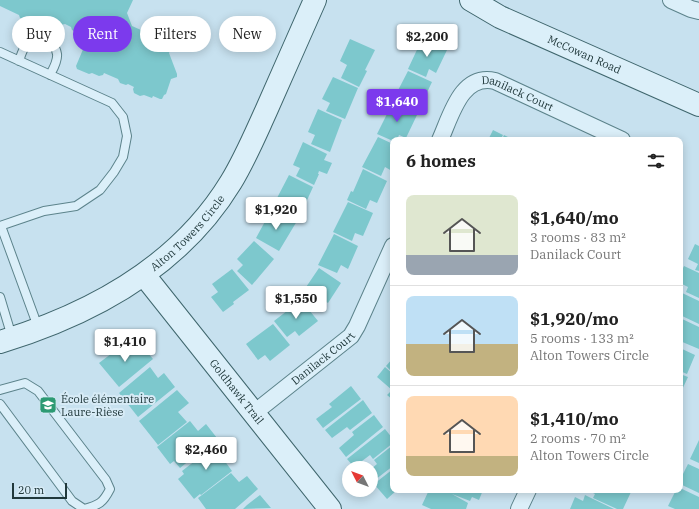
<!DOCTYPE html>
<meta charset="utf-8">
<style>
:root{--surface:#fff;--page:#f2f2f2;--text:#222;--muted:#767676;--line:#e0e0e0;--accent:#7c3aed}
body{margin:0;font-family:"IBM Plex Serif",serif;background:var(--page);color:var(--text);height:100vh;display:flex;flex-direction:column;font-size:15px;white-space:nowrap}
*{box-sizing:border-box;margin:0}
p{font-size:13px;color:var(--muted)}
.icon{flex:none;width:22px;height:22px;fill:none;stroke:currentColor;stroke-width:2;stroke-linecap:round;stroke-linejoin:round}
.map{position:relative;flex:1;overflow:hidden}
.side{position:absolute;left:390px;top:137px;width:293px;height:356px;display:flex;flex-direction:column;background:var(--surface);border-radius:8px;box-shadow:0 2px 10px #0003}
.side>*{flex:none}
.hud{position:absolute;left:12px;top:16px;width:318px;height:36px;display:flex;gap:8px}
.needle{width:26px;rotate:312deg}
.fabs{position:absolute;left:342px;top:461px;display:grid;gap:8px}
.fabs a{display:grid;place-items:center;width:36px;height:36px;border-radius:50%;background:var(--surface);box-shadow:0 2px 10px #0003;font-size:20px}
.scale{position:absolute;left:12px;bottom:10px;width:55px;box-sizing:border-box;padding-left:4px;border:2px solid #20383b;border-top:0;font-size:11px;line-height:14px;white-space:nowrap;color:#20383b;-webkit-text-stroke:3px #d7ebf6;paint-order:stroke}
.price{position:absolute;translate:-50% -34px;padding:0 9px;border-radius:4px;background:#fff;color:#222;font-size:13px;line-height:26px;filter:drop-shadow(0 1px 2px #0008)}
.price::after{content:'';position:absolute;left:50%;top:24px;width:12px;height:9px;margin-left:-6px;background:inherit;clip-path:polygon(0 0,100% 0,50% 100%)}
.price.active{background:var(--accent);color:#fff}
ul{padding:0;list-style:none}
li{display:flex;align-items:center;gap:12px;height:100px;padding:0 16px}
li+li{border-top:1px solid var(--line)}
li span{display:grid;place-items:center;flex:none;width:112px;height:80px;border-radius:8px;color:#555}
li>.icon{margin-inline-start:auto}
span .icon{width:48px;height:48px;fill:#fffc;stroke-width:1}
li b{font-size:17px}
h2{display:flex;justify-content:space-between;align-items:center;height:48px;padding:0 16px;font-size:17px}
.tag{padding:0 14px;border-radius:18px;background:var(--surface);box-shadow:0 2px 10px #0003;font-size:14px;line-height:36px}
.tag.active{background:var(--accent);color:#fff}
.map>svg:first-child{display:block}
</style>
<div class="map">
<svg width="699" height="509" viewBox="0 0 699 509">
<rect width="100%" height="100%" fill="#c7e1ef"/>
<path fill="#7dc8cd" d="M0 0H133L127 13 132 26 141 30 145 29 158 35 160 34 173 41V44L169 53 177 74V77L171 79 166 94 164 95 162 99H160L153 96 152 98 144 95 140 96 134 93 133 89 134 87 128 84 126 85 120 83 118 79 104 73 103 75 99 76 92 73 89 74 77 69 76 66 84 47 78 33 72 30 71 27 65 24 61 25 56 23 55 20 49 17 46 19 39 16 36 22 34 23 20 18 19 15 0 6Z
M350 39 375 50 365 70 367 71 359 87 341 78 347 65 340 61Z
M422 39 447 50 436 73 429 69 426 77 408 69Z
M408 71 432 82 421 105 415 102 411 110 392 102Z
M333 77 358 88 345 119 326 111 330 103 322 99Z
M392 104 417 115 406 138 399 135 397 140H393V141L377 134Z
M318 109 342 120 330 152 311 144 315 135 308 132Z
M493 130 503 135 500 140H488Z
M504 135 514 140H502Z
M378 137 393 144V169L392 171 385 167 381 176 362 167Z
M303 142 327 154 324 160 332 163 327 174 319 171 318 174H319L314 185 296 176 300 168 293 165Z
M363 169 387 181 377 203 370 200 366 209 347 200 351 191 353 192Z
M289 175 313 187 299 218 281 209 285 201 277 198Z
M348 202 373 213 363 236 355 233 352 241 333 232Z
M279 212 297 221 279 251 256 238 268 216 275 220Z
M334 234 358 246 348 269 341 265 337 273 318 265Z
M254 241 274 259 252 285 237 271 243 265 237 259Z
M695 244 699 246V271L695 270 698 264 688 259Z
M684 266 699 273V298L686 292 688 287 680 283V274Z
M319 268 341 283 328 303 322 299 317 306 300 296Z
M232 269 249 290 233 302 234 304 223 312 211 297 218 292 212 284Z
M680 292 699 301V324L680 315Z
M301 300 318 321 299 336 295 331 287 337 274 321Z
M680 318 699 327V349L680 341Z
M273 324 290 345 270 361 265 355 258 360 246 344Z
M128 341 136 351 142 346 153 359 119 387 99 363Z
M680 348 695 355 687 374 680 371Z
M393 358V373L386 366Z
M150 367 158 378 164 373 175 387 138 417 119 393Z
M385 367 393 374V400L387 395 392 390 377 377Z
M680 374 688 377 680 394Z
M351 386 361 399 323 428 316 419 332 407 329 404Z
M177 390 189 403 178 412 187 422 158 445 139 421Z
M363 400 372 413 350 430 347 427 332 438 325 430Z
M374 415 383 427 346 457 339 448 354 435 352 432Z
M190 421 198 431 206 424 217 438 180 468 174 461 170 464 157 447Z
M385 429 393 439V443L373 459 370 455 354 467 347 459Z
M699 440V463L690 459Z
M219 442 230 456 224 460 232 471 201 495 200 494 194 499 178 479 184 474 182 471Z
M393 445V466L371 483V469L377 464 374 460Z
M688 464 699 469V493L680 484V480Z
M393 469V490H397L387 499 374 484Z
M231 473 239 482 247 476 258 489 235 509H206L198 498Z
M680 488 699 497V509H675L668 506 676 490H680Z
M429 490H483L479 500 472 497 470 501 452 494 468 503 466 509H431L422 505Z
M587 490H626L631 492 623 509H617L593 498 595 494Z
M260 495 271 508 243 509 247 505Z
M585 495 589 497 614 509H570L575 497 583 501Z"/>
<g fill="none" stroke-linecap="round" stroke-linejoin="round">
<g stroke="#5c838b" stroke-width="10">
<path id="lane" d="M0 52 112 103 123 117 127 136 123 157 114 172 100 190 76 206 44 211 0 226
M19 61C21 55 23 48 27 44 37 34 55 40 57 54 58 61 53 69 50 75
M1 226 38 327
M0 297 12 337
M0 390 25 383 38 391 106 480 110 489C103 503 99 505 84 509L72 501 0 404"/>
</g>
<g stroke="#5c838b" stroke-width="18">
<g id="street">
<path d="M671 0 691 9 699 11"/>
<path id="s1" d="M440 140C451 116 461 73 495 81L622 140"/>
<path id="s2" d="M254 413 351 336 357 326 393 246"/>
<path d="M519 509 528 490"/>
</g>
</g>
<g stroke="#3f666d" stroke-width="24">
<g id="secondary">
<path id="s3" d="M471 0 500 17 699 105"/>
<path id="s4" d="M144 275 330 509"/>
<path id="s5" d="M0 342C92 314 180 266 231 182 245 159 255 135 266 111 282 74 299 37 315 0"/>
</g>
</g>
<use href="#lane" stroke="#dbeff9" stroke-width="8"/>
<use href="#street" stroke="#dbeff9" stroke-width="16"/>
<use href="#secondary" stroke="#dbeff9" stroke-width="22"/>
</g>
<defs>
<g id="school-square" transform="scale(0.9)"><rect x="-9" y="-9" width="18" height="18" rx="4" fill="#2c9a73" stroke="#d7ebf6"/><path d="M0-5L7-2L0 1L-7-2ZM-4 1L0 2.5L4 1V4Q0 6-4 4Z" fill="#fff"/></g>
</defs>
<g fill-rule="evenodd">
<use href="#school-square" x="48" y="405"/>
</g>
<g text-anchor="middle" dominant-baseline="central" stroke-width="4" stroke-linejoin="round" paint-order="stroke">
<g font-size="11" fill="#20383b" stroke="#d7ebf6">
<text stroke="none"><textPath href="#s3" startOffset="126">McCowan Road</textPath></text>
<text stroke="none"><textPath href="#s1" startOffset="114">Danilack Court</textPath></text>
<text stroke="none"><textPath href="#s5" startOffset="220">Alton Towers Circle</textPath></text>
<text stroke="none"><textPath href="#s2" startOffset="88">Danilack Court</textPath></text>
<text stroke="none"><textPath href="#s4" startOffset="149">Goldhawk Trail</textPath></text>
</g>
<g font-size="11" fill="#20383b" stroke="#d7ebf6" text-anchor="start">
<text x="61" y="399">École élémentaire<tspan x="61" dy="13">Laure-Rièse</tspan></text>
</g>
</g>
</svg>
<div class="fabs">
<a><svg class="needle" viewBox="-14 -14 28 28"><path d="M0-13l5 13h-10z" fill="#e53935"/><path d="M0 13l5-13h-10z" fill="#767676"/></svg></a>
</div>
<div class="scale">20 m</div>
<b class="price" style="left:427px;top:58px">$2,200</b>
<b class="price active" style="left:397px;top:123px">$1,640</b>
<b class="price" style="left:276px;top:231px">$1,920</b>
<b class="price" style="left:296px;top:320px">$1,550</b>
<b class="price" style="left:125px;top:363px">$1,410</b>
<b class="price" style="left:206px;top:471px">$2,460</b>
<div class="hud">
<a class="tag">Buy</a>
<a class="tag active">Rent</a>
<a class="tag">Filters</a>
<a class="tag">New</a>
</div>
<section class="side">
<h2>6 homes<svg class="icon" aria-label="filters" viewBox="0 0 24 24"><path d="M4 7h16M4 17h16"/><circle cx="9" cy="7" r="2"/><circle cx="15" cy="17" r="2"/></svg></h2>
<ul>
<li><span style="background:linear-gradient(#dfe7d0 75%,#9aa5b1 0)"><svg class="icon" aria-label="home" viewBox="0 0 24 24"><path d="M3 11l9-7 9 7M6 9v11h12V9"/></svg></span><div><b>$1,640/mo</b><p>3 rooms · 83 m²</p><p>Danilack Court</p></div></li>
<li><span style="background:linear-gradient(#bfe0f5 60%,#c2b280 0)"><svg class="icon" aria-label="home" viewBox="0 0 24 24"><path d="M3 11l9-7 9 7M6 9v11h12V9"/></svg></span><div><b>$1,920/mo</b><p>5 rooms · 133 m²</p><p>Alton Towers Circle</p></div></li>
<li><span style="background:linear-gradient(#ffd9b3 75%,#c2b280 0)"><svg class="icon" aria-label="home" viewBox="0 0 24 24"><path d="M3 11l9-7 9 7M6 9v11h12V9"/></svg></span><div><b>$1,410/mo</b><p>2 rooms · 70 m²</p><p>Alton Towers Circle</p></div></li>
</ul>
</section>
</div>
